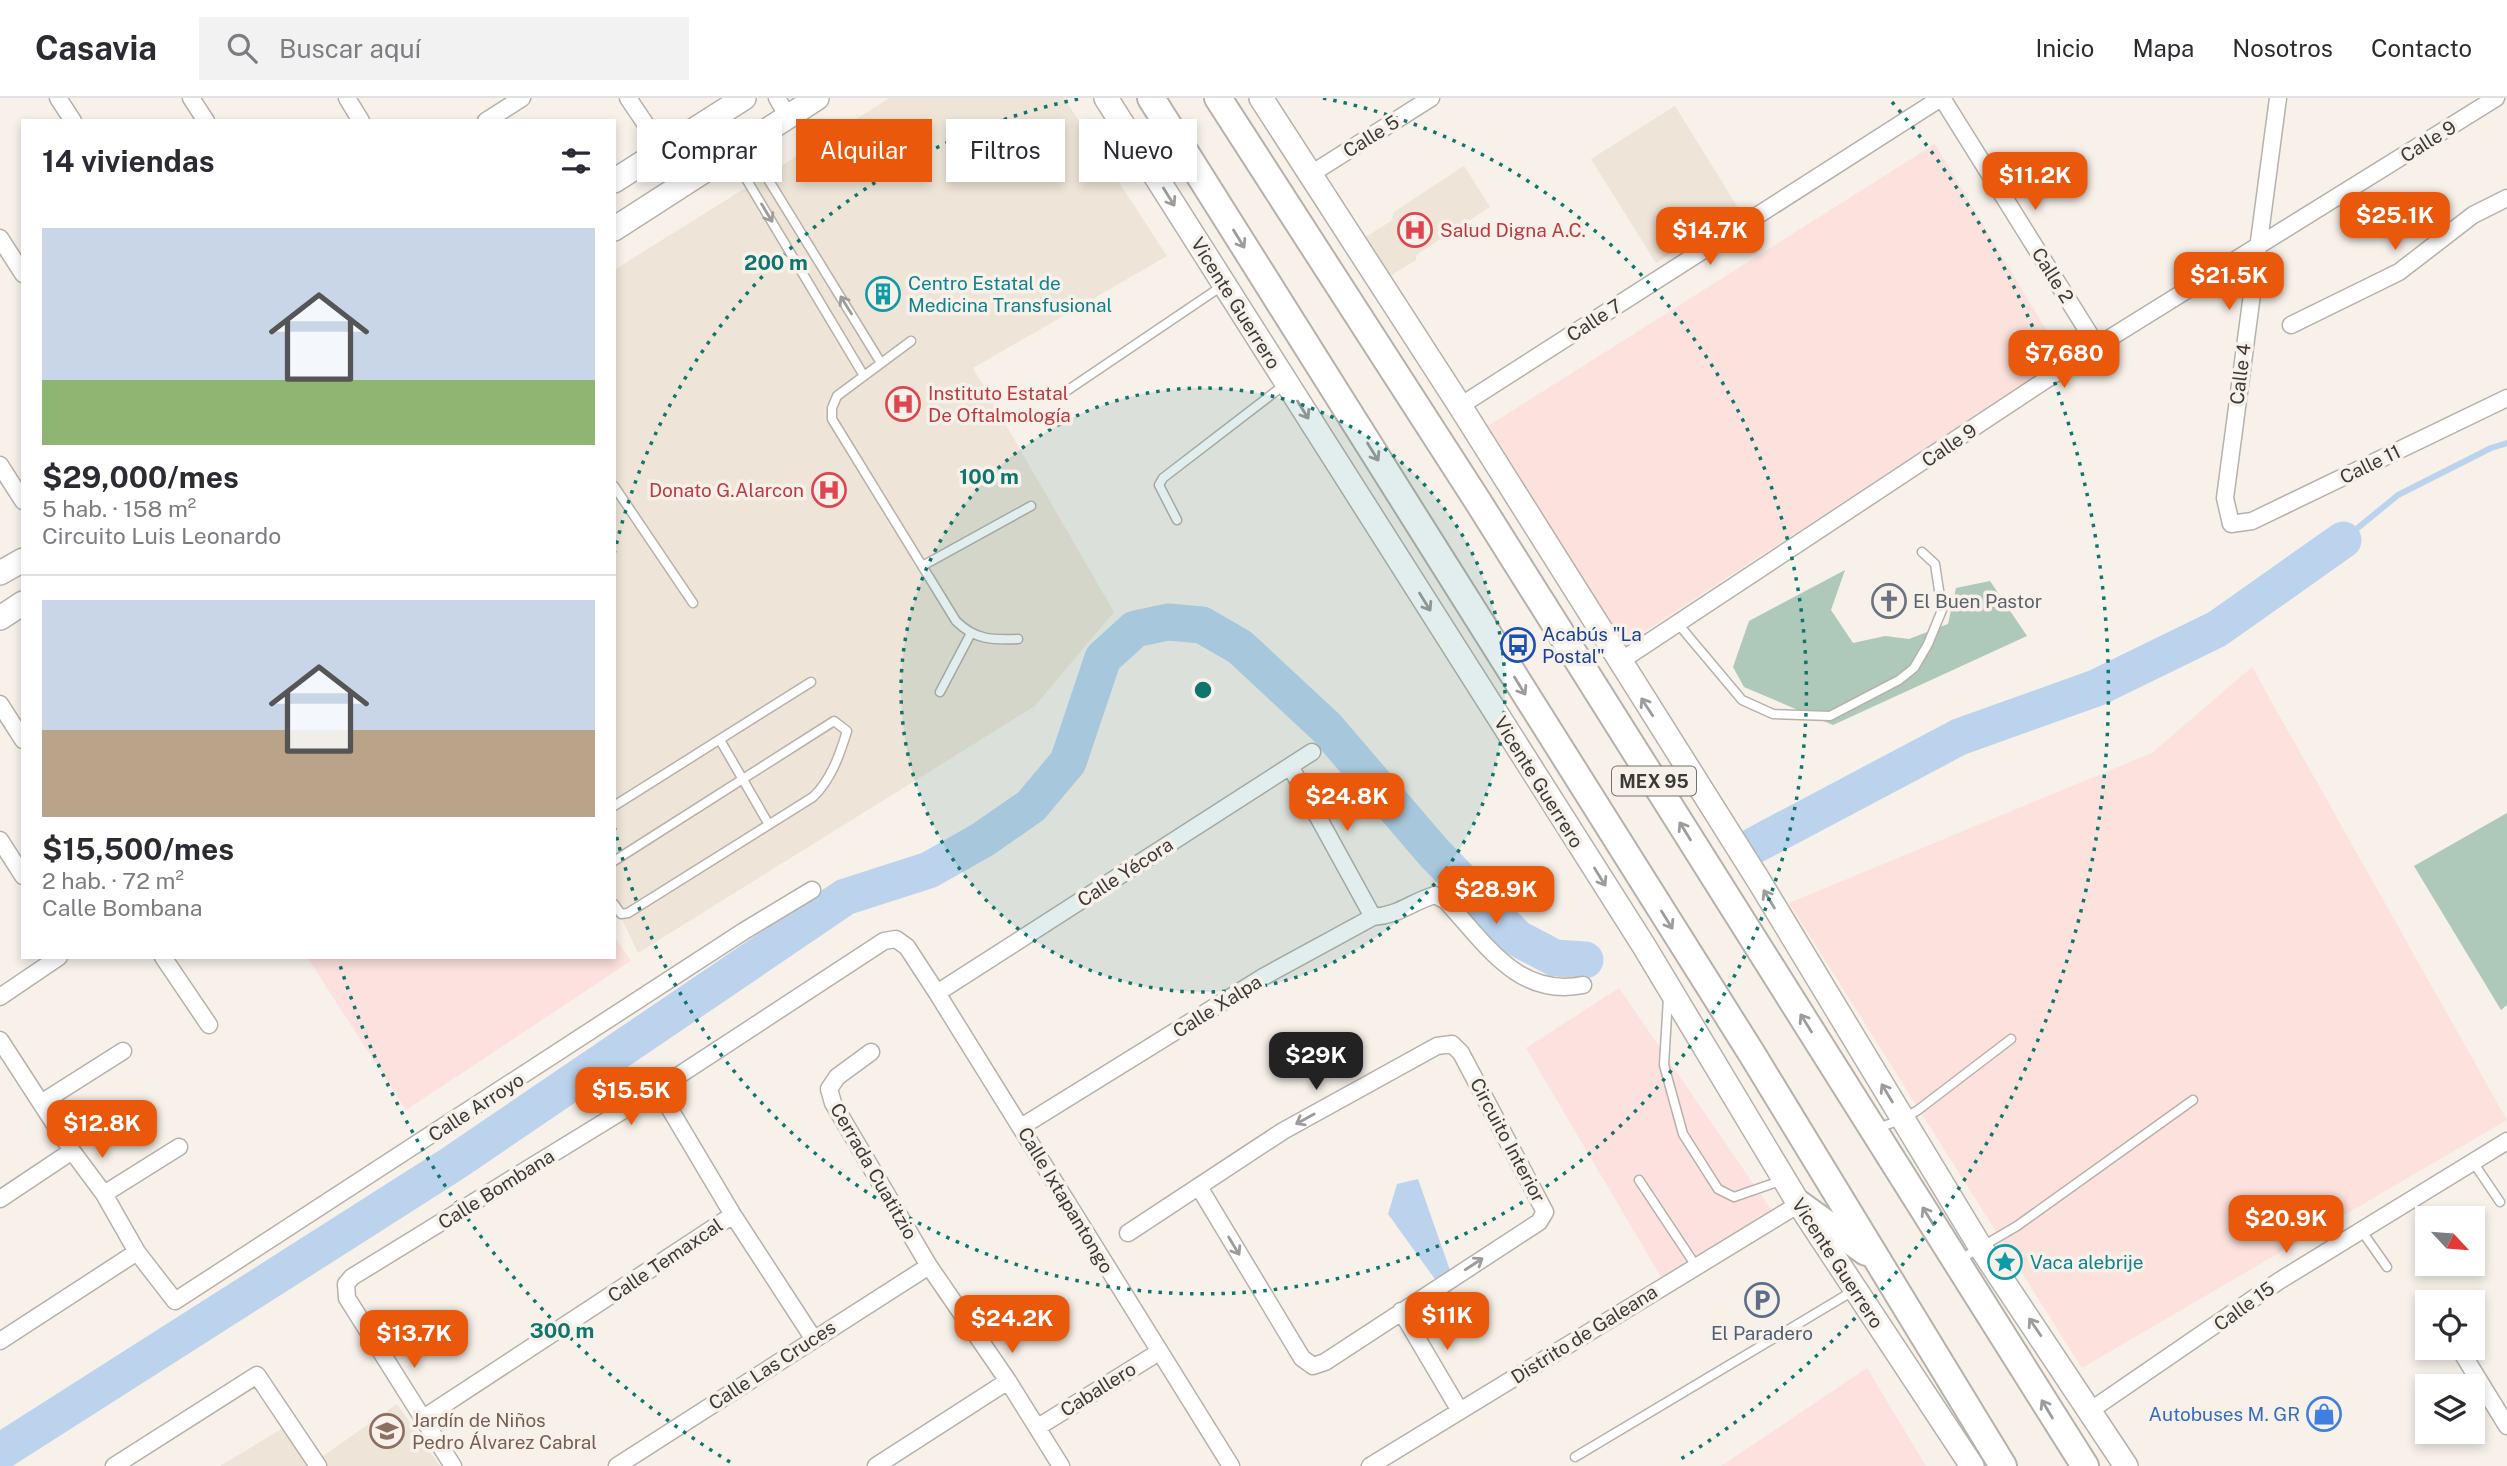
<!DOCTYPE html>
<html lang="es">
<meta charset="utf-8">
<style>
:root{--surface:#fff;--page:#f2f2f3;--text:#2b2b33;--muted:#7c7c81;--line:#e1e1e2;--accent:#ea580c}
body{margin:0;font-family:"Public Sans",sans-serif;background:var(--page);color:var(--text);height:100vh;display:flex;flex-direction:column;font-size:26px;white-space:nowrap}
*{box-sizing:border-box;margin:0}
p{font-size:23px;color:var(--muted)}
.icon{flex:none;width:38px;height:38px;fill:none;stroke:currentColor;stroke-width:2;stroke-linecap:round;stroke-linejoin:round}
.map{position:relative;flex:1;overflow:hidden}
.panel{position:absolute;left:21px;top:21px;width:595px;height:840px;display:flex;flex-direction:column;background:var(--surface);border-radius:0px;box-shadow:0 4px 10px #0003}
.panel>*{flex:none}
.top-card{position:absolute;left:637px;top:21px;width:665px;height:63px;display:flex;gap:14px}
.needle{width:46px;rotate:116deg}
.buttons{position:absolute;left:2415px;top:1108px;display:grid;gap:14px}
.buttons a{display:grid;place-items:center;width:70px;height:70px;border-radius:0px;background:var(--surface);box-shadow:0 4px 10px #0003;font-size:35px}
.price{position:absolute;translate:-50% -60px;padding:0 16px;border-radius:14px;background:var(--accent);color:#fff;font-size:23px;line-height:46px;filter:drop-shadow(0 2px 4px #0008)}
.price::after{content:'';position:absolute;left:50%;top:42px;width:21px;height:16px;margin-left:-10px;background:inherit;clip-path:polygon(0 0,100% 0,50% 100%)}
.price.current{background:#222;color:#fff}
ul{padding:0;list-style:none}
li{display:grid;align-content:center;gap:14px;height:371px;padding:0 21px}
li+li{border-top:2px solid var(--line)}
li span{display:grid;place-items:center;height:217px;border-radius:0px;color:#555}
li>.icon{margin-inline-start:auto}
span .icon{width:126px;height:126px;fill:#fffc;stroke-width:1}
li b{font-size:30px}
h2{display:flex;justify-content:space-between;align-items:center;height:84px;padding:0 21px;font-size:30px}
.pill{padding:0 24px;border-radius:0px;background:var(--surface);box-shadow:0 4px 10px #0003;font-size:24px;line-height:63px}
.pill.current{background:var(--accent);color:#fff}
header{display:flex;align-items:center;gap:42px;box-sizing:border-box;height:98px;padding:0 35px;background:var(--surface);border-bottom:2px solid var(--line)}
header strong{font-size:33px}
nav{display:flex;gap:38px;margin-inline-start:auto;font-size:24px}
.search{width:490px;height:63px;background:var(--page);display:flex;align-items:center;gap:18px;box-sizing:border-box;padding:0 24px;border-radius:0px;color:var(--muted);font-size:26px}
.map>svg:first-child{display:block}
</style>
<header>
<strong>Casavia</strong>
<div class="search"><svg class="icon" aria-label="search" viewBox="0 0 24 24"><circle cx="10" cy="10" r="6"/><path d="M15 15l6 6"/></svg>Buscar aquí</div>
<nav><a>Inicio</a><a>Mapa</a><a>Nosotros</a><a>Contacto</a></nav>
</header>
<div class="map">
<svg width="2507" height="1368" viewBox="0 0 2507 1368">
<rect width="100%" height="100%" fill="#f7f1ea"/>
<path fill="#fce1de" d="M614 838 631 863 406 1012 307 859H614Z
M1619 890 1772 1113 1661 1179 1526 950Z
M1867 1270 1926 1368H1721Z"/>
<path fill="#fce1dc" d="M1935 46 2063 260 1615 553 1480 333Z
M2252 569 2507 1022 2082 1270 1789 805 2152 655Z"/>
<path fill="#eee4d7" d="M890 0H1064L1167 158 973 270 1114 514 1035 608 638 855 614 804V172Z
M1675 8 1740 113 1656 165 1591 61Z
M1464 68 1490 109 1416 157V162L1385 181 1361 142 1391 123 1394 114Z
M397 1306 440 1368H323L319 1361Z
M290 1326 316 1368H220Z"/>
<path fill="#aec8b9" d="M1845 472 1831 512 1853 545 1885 538 1909 541 1948 526 1956 490 1990 483 2027 538 1833 627 1744 589 1733 569 1749 523Z
M2507 715V907L2501 912 2414 768Z"/>
<path fill="#bcd3ed" d="M1418 1081 1452 1178 1437 1184 1388 1116 1397 1086Z"/>
<g fill="none" stroke-linecap="round" stroke-linejoin="round">
<path stroke="#bcd3ed" stroke-width="6" d="M2343 442 2398 397 2491 350 2507 345"/>
<path stroke="#bcd3ed" stroke-width="37" d="M1755 747 1959 639 2096 590 2217 531 2343 442
M0 1354 452 1066 845 799 929 772 982 742 1031 708 1068 664 1103 560 1135 531 1168 524 1202 527 1240 549 1326 629 1435 756 1517 840 1555 860 1585 862"/>
<g stroke="#b7b1ab" stroke-width="11">
<path id="lane" d="M747 47 881 265
M733 59 864 278
M911 243 837 298 832 310V321L956 523C975 542 992 542 1018 541
M1065 294 1222 188
M614 388 693 505
M1177 422 1159 387 1163 380 1284 287
M924 467 1031 408
M1679 527 1742 602 1773 616 1830 618 1899 582 1914 570 1928 546 1942 512 1935 466 1922 454
M940 594 970 537
M720 642 768 725
M614 708 811 584
M614 763 834 623 847 633C840 656 831 682 813 699L628 815 621 816 614 806
M1668 900 1664 967 1683 1036 1718 1091 1734 1099 1783 1082
M1878 1030 1903 1021 1918 1012 2011 941
M2473 1064 2500 1104
M1639 1082 1696 1168
M2361 1132 2387 1169
M1959 1162 2017 1128 2193 1002
M1575 1359 1853 1193"/>
</g>
<g stroke="#b7b1ab" stroke-width="19">
<path id="street" d="M58 0 73 23
M191 0 206 23
M347 0 361 23
M628 0 663 52
M777 0 788 19
M1942 0 2097 248
M2278 0 2225 400 2231 426 2252 423 2507 300
M486 23 522 0
M1311 76 1431 0
M0 140 23 176
M2291 227 2399 174 2473 117 2507 100
M1460 308 1941 0
M0 367 23 403
M1619 564 2097 248 2496 0
M0 606 23 642
M1290 668 1373 819
M0 742 23 778
M163 859 209 927
M937 895 1312 654
M0 899 59 859
M0 942 72 1053 104 1096 137 1154 175 1203 744 833 812 792
M871 954 837 979 829 991 833 1005 929 1168 1008 1283 1061 1368
M658 991 733 1117 813 1240
M41 1005 123 953
M1021 1029 1263 879 1373 819C1400 817 1411 804 1435 797L1446 803C1486 846 1518 900 1583 887
M104 1096 179 1049
M0 1101 72 1053
M1128 1135 1283 1033 1437 948 1452 946 1461 955 1545 1114 1539 1124 1325 1264 1313 1268 1302 1260 1199 1089
M1401 1213 1460 1313
M0 1243 137 1154
M2459 1250 2507 1328
M2091 1312 2279 1183 2507 1043
M422 1321 733 1117
M1038 1329 1159 1254
M114 1368 257 1277 318 1368
M453 1368 347 1200 346 1186 352 1179 658 991 884 843 896 841 907 849 937 895 1231 1368
M617 1368 929 1168
M876 1368 1008 1283
M1370 1368 1799 1106"/>
</g>
<g stroke="#b7b1ab" stroke-width="26">
<path id="secondary" d="M1106 0 1644 848 1799 1106 1972 1368
M1261 0 1460 308 1759 783 1981 1150 2126 1368
M614 83 744 0
M614 131 817 0
M0 475 23 462
M0 520 23 505"/>
</g>
<g stroke="#b7b1ab" stroke-width="30">
<path id="primary" d="M1151 0 1752 956 2003 1368
M1218 0 1477 402 2085 1368
M1799 1106 1866 1154"/>
</g>
<use href="#lane" stroke="#fff" stroke-width="8"/>
<use href="#street" stroke="#fff" stroke-width="16"/>
<use href="#secondary" stroke="#fff" stroke-width="23"/>
<use href="#primary" stroke="#fff" stroke-width="26"/>
</g>
<defs><path id="oneway-shaft" d="M-6 0H5M1.5-3L5.5 0L1.5 3" fill="none" stroke-width="1.6" stroke-linecap="round" stroke-linejoin="round" transform="scale(1.75)"/></defs>
<g stroke="#9e9c9b">
<use href="#oneway-shaft" transform="translate(1169 99) rotate(58)"/>
<use href="#oneway-shaft" transform="translate(767 115) rotate(59)"/>
<use href="#oneway-shaft" transform="translate(1239 141) rotate(58)"/>
<use href="#oneway-shaft" transform="translate(846 207) rotate(-122)"/>
<use href="#oneway-shaft" transform="translate(1303 312) rotate(58)"/>
<use href="#oneway-shaft" transform="translate(1373 354) rotate(58)"/>
<use href="#oneway-shaft" transform="translate(1425 504) rotate(58)"/>
<use href="#oneway-shaft" transform="translate(1520 588) rotate(58)"/>
<use href="#oneway-shaft" transform="translate(1647 609) rotate(-123)"/>
<use href="#oneway-shaft" transform="translate(1685 733) rotate(-122)"/>
<use href="#oneway-shaft" transform="translate(1600 779) rotate(58)"/>
<use href="#oneway-shaft" transform="translate(1769 801) rotate(-121)"/>
<use href="#oneway-shaft" transform="translate(1667 822) rotate(58)"/>
<use href="#oneway-shaft" transform="translate(1806 925) rotate(-122)"/>
<use href="#oneway-shaft" transform="translate(1887 995) rotate(-121)"/>
<use href="#oneway-shaft" transform="translate(1305 1021) rotate(151)"/>
<use href="#oneway-shaft" transform="translate(1928 1118) rotate(-122)"/>
<use href="#oneway-shaft" transform="translate(1234 1148) rotate(59)"/>
<use href="#oneway-shaft" transform="translate(1474 1166) rotate(-33)"/>
<use href="#oneway-shaft" transform="translate(2035 1229) rotate(-124)"/>
<use href="#oneway-shaft" transform="translate(2047 1311) rotate(-121)"/>
</g>
<circle cx="1203" cy="592" r="302" fill="#0f766e" fill-opacity=".12"/>
<g fill="none" stroke="#0f766e" stroke-width="3.5" stroke-dasharray="3.5 7">
<circle cx="1203" cy="592" r="302"/>
<path d="M614 456A604 604 0 0 1 1083 0M1323 0A604 604 0 1 1 614 728"/>
<path d="M730 1364A906 906 0 0 1 339 864M1892 4A906 906 0 0 1 1676 1364"/>
</g>
<defs>
<g id="hospital-ring" transform="scale(1.75)"><circle r="9.5" fill="#f7f1ea" stroke="#e0444e" stroke-width="1.5"/><path d="M-5-5h3v3.5h4V-5h3V5h-3V1.5h-4V5h-3Z" fill="#e0444e"/></g>
<g id="building-ring" transform="scale(1.75)"><circle r="9.5" fill="#f7f1ea" stroke="#0f9aa8" stroke-width="1.5"/><path d="M-4-6H4V6H1V3H-1V6H-4ZM-2.5-4.3h1.7v1.8h-1.7ZM.8-4.3h1.7v1.8H.8ZM-2.5-1h1.7V.8h-1.7ZM.8-1h1.7V.8H.8Z" fill="#0f9aa8"/></g>
<g id="church-ring" transform="scale(1.75)"><circle r="9.5" fill="#f7f1ea" stroke="#6b7280" stroke-width="1.5"/><path d="M-1.2-6h2.4v3.5h3.3v2.4h-3.3V6h-2.4V-.1h-3.3v-2.4h3.3Z" fill="#6b7280"/></g>
<g id="bus-ring" transform="scale(1.75)"><circle r="9.5" fill="#f7f1ea" stroke="#1a4fb4" stroke-width="1.5"/><path d="M-5-6H5V4H4V6H2V4H-2V6H-4V4H-5ZM-3.5-4V0h7V-4ZM-3.5 1.2v1.5H-2V1.2ZM2 1.2v1.5H3.5V1.2Z" fill="#1a4fb4"/></g>
<g id="sight-ring" transform="scale(1.75)"><circle r="9.5" fill="#f7f1ea" stroke="#0f9aa8" stroke-width="1.5"/><path d="M0-6L1.8-2.2L6-1.7L2.9 1.2L3.7 5.4L0 3.3L-3.7 5.4L-2.9 1.2L-6-1.7L-1.8-2.2Z" fill="#0f9aa8"/></g>
<g id="parking-ring" transform="scale(1.75)"><circle r="9.5" fill="#f7f1ea" stroke="#5c6f8a" stroke-width="1.5"/><path d="M-3.5-5.5H1a3.5 3.5 0 0 1 0 7H-1V5.5H-3.5ZM-1-3.4V-.6H.8a1.4 1.4 0 0 0 0-2.8Z" fill="#5c6f8a"/></g>
<g id="shop-ring" transform="scale(1.75)"><circle r="9.5" fill="#f7f1ea" stroke="#3f7fe0" stroke-width="1.5"/><path d="M-5-2.5h2.3a2.7 3.5 0 0 1 5.4 0H5L5.5 6h-11ZM-1.5-2.5h3a1.5 2.3 0 0 0-3 0Z" fill="#3f7fe0"/></g>
<g id="school-ring" transform="scale(1.75)"><circle r="9.5" fill="#f7f1ea" stroke="#8d6e63" stroke-width="1.5"/><path d="M0-5L7-2L0 1L-7-2ZM-4 1L0 2.5L4 1V4Q0 6-4 4Z" fill="#8d6e63"/></g>
</defs>
<g fill-rule="evenodd">
<use href="#hospital-ring" x="1415" y="132"/>
<use href="#building-ring" x="883" y="196"/>
<use href="#hospital-ring" x="903" y="306"/>
<use href="#hospital-ring" x="829" y="392"/>
<use href="#church-ring" x="1889" y="503"/>
<use href="#bus-ring" x="1518" y="547"/>
<use href="#sight-ring" x="2005" y="1164"/>
<use href="#parking-ring" x="1762" y="1202"/>
<use href="#shop-ring" x="2324" y="1316"/>
<use href="#school-ring" x="387" y="1333"/>
</g>
<g text-anchor="middle" dominant-baseline="central" stroke-width="7" stroke-linejoin="round" paint-order="stroke">
<rect fill="#f7f1ea" stroke="#74716d" stroke-width="2" x="1612" y="668.5" width="84" height="29" rx="5"/>
<g font-size="18" font-weight="bold" fill="#3c3a37">
<text x="1654" y="683">MEX 95</text>
</g>
<g font-size="19" fill="#3c3a37" stroke="#f7f1ea">
<text transform="translate(1371 38) rotate(-32)">Calle 5</text>
<text transform="translate(2428 43) rotate(-32)">Calle 9</text>
<text transform="translate(2053 177) rotate(58)">Calle 2</text>
<text transform="translate(1236 205) rotate(58)">Vicente Guerrero</text>
<text transform="translate(1594 222) rotate(-33)">Calle 7</text>
<text transform="translate(2240 276) rotate(-83)">Calle 4</text>
<text transform="translate(1949 347) rotate(-34)">Calle 9</text>
<text transform="translate(2370 366) rotate(-26)">Calle 11</text>
<text transform="translate(1539 684) rotate(58)">Vicente Guerrero</text>
<text transform="translate(1125 774) rotate(-33)">Calle Yécora</text>
<text transform="translate(1217 908) rotate(-32)">Calle Xalpa</text>
<text transform="translate(476 1009) rotate(-33)">Calle Arroyo</text>
<text transform="translate(1508 1042) rotate(62)">Circuito Interior</text>
<text transform="translate(874 1073) rotate(60)">Cerrada Cuatitzio</text>
<text transform="translate(496 1091) rotate(-32)">Calle Bombana</text>
<text transform="translate(1066 1102) rotate(59)">Calle Ixtapantongo</text>
<text transform="translate(665 1162) rotate(-34)">Calle Temaxcal</text>
<text transform="translate(1838 1165) rotate(57)">Vicente Guerrero</text>
<text transform="translate(2244 1208) rotate(-36)">Calle 15</text>
<text transform="translate(1584 1236) rotate(-32)">Distrito de Galeana</text>
<text transform="translate(772 1267) rotate(-33)">Calle Las Cruces</text>
<text transform="translate(1098 1291) rotate(-32)">Caballero</text>
</g>
<g font-size="19" fill="#be3a42" stroke="#f7f1ea" text-anchor="start">
<text x="1440" y="132">Salud Digna A.C.</text>
<text x="928" y="295">Instituto Estatal<tspan x="928" dy="22">De Oftalmología</tspan></text>
<text x="804" y="392" text-anchor="end">Donato G.Alarcon</text>
</g>
<g font-size="19" fill="#0d838f" stroke="#f7f1ea" text-anchor="start">
<text x="908" y="185">Centro Estatal de<tspan x="908" dy="22">Medicina Transfusional</tspan></text>
<text x="2030" y="1164">Vaca alebrije</text>
</g>
<g font-size="19" fill="#5b616d" stroke="#f7f1ea" text-anchor="start">
<text x="1913" y="503">El Buen Pastor</text>
</g>
<g font-size="19" fill="#164399" stroke="#f7f1ea" text-anchor="start">
<text x="1542" y="536">Acabús "La<tspan x="1542" dy="22">Postal"</tspan></text>
</g>
<g font-size="19" fill="#4e5e75" stroke="#f7f1ea">
<text x="1762" y="1235">El Paradero</text>
</g>
<g font-size="19" fill="#366cbe" stroke="#f7f1ea" text-anchor="end">
<text x="2300" y="1316">Autobuses M. GR</text>
</g>
<g font-size="19" fill="#785e54" stroke="#f7f1ea" text-anchor="start">
<text x="412" y="1322">Jardín de Niños<tspan x="412" dy="22">Pedro Álvarez Cabral</tspan></text>
</g>
</g>
<circle cx="1203" cy="592" r="10" fill="#0f766e" stroke="#f7f1ea" stroke-width="3.5"/>
<g font-size="21" text-anchor="middle" font-weight="bold" fill="#0f766e" stroke="#f7f1ea" stroke-width="7" stroke-linejoin="round" paint-order="stroke">
<text x="776" y="172">200 m</text>
<text x="989" y="386">100 m</text>
<text x="562" y="1240">300 m</text>
</g>
</svg>
<div class="buttons">
<a><svg class="needle" viewBox="-14 -14 28 28"><path d="M0-13l5 13h-10z" fill="#e53935"/><path d="M0 13l5-13h-10z" fill="#7c7c81"/></svg></a>
<a><svg class="icon" aria-label="locate" viewBox="0 0 24 24"><circle cx="12" cy="12" r="6"/><path d="M12 2v4M12 18v4M2 12h4M18 12h4"/></svg></a>
<a><svg class="icon" aria-label="layers" viewBox="0 0 24 24"><path d="M12 4l9 5-9 5-9-5zM3 14l9 5 9-5"/></svg></a>
</div>
<b class="price" style="left:2035px;top:114px">$11.2K</b>
<b class="price" style="left:2395px;top:154px">$25.1K</b>
<b class="price" style="left:1710px;top:169px">$14.7K</b>
<b class="price" style="left:2229px;top:214px">$21.5K</b>
<b class="price" style="left:2064px;top:292px">$7,680</b>
<b class="price" style="left:1347px;top:735px">$24.8K</b>
<b class="price" style="left:1496px;top:828px">$28.9K</b>
<b class="price current" style="left:1316px;top:994px">$29K</b>
<b class="price" style="left:631px;top:1029px">$15.5K</b>
<b class="price" style="left:102px;top:1062px">$12.8K</b>
<b class="price" style="left:2286px;top:1157px">$20.9K</b>
<b class="price" style="left:1447px;top:1254px">$11K</b>
<b class="price" style="left:1012px;top:1257px">$24.2K</b>
<b class="price" style="left:414px;top:1272px">$13.7K</b>
<div class="top-card">
<a class="pill">Comprar</a>
<a class="pill current">Alquilar</a>
<a class="pill">Filtros</a>
<a class="pill">Nuevo</a>
</div>
<section class="panel">
<h2>14 viviendas<svg class="icon" aria-label="filters" viewBox="0 0 24 24"><path d="M4 7h16M4 17h16"/><circle cx="9" cy="7" r="2"/><circle cx="15" cy="17" r="2"/></svg></h2>
<ul>
<li><span style="background:linear-gradient(#c9d6e8 70%,#8fb573 0)"><svg class="icon" aria-label="home" viewBox="0 0 24 24"><path d="M3 11l9-7 9 7M6 9v11h12V9"/></svg></span><div><b>$29,000/mes</b><p>5 hab. · 158 m²</p><p>Circuito Luis Leonardo</p></div></li>
<li><span style="background:linear-gradient(#c9d6e8 60%,#b9a48a 0)"><svg class="icon" aria-label="home" viewBox="0 0 24 24"><path d="M3 11l9-7 9 7M6 9v11h12V9"/></svg></span><div><b>$15,500/mes</b><p>2 hab. · 72 m²</p><p>Calle Bombana</p></div></li>
</ul>
</section>
</div>
